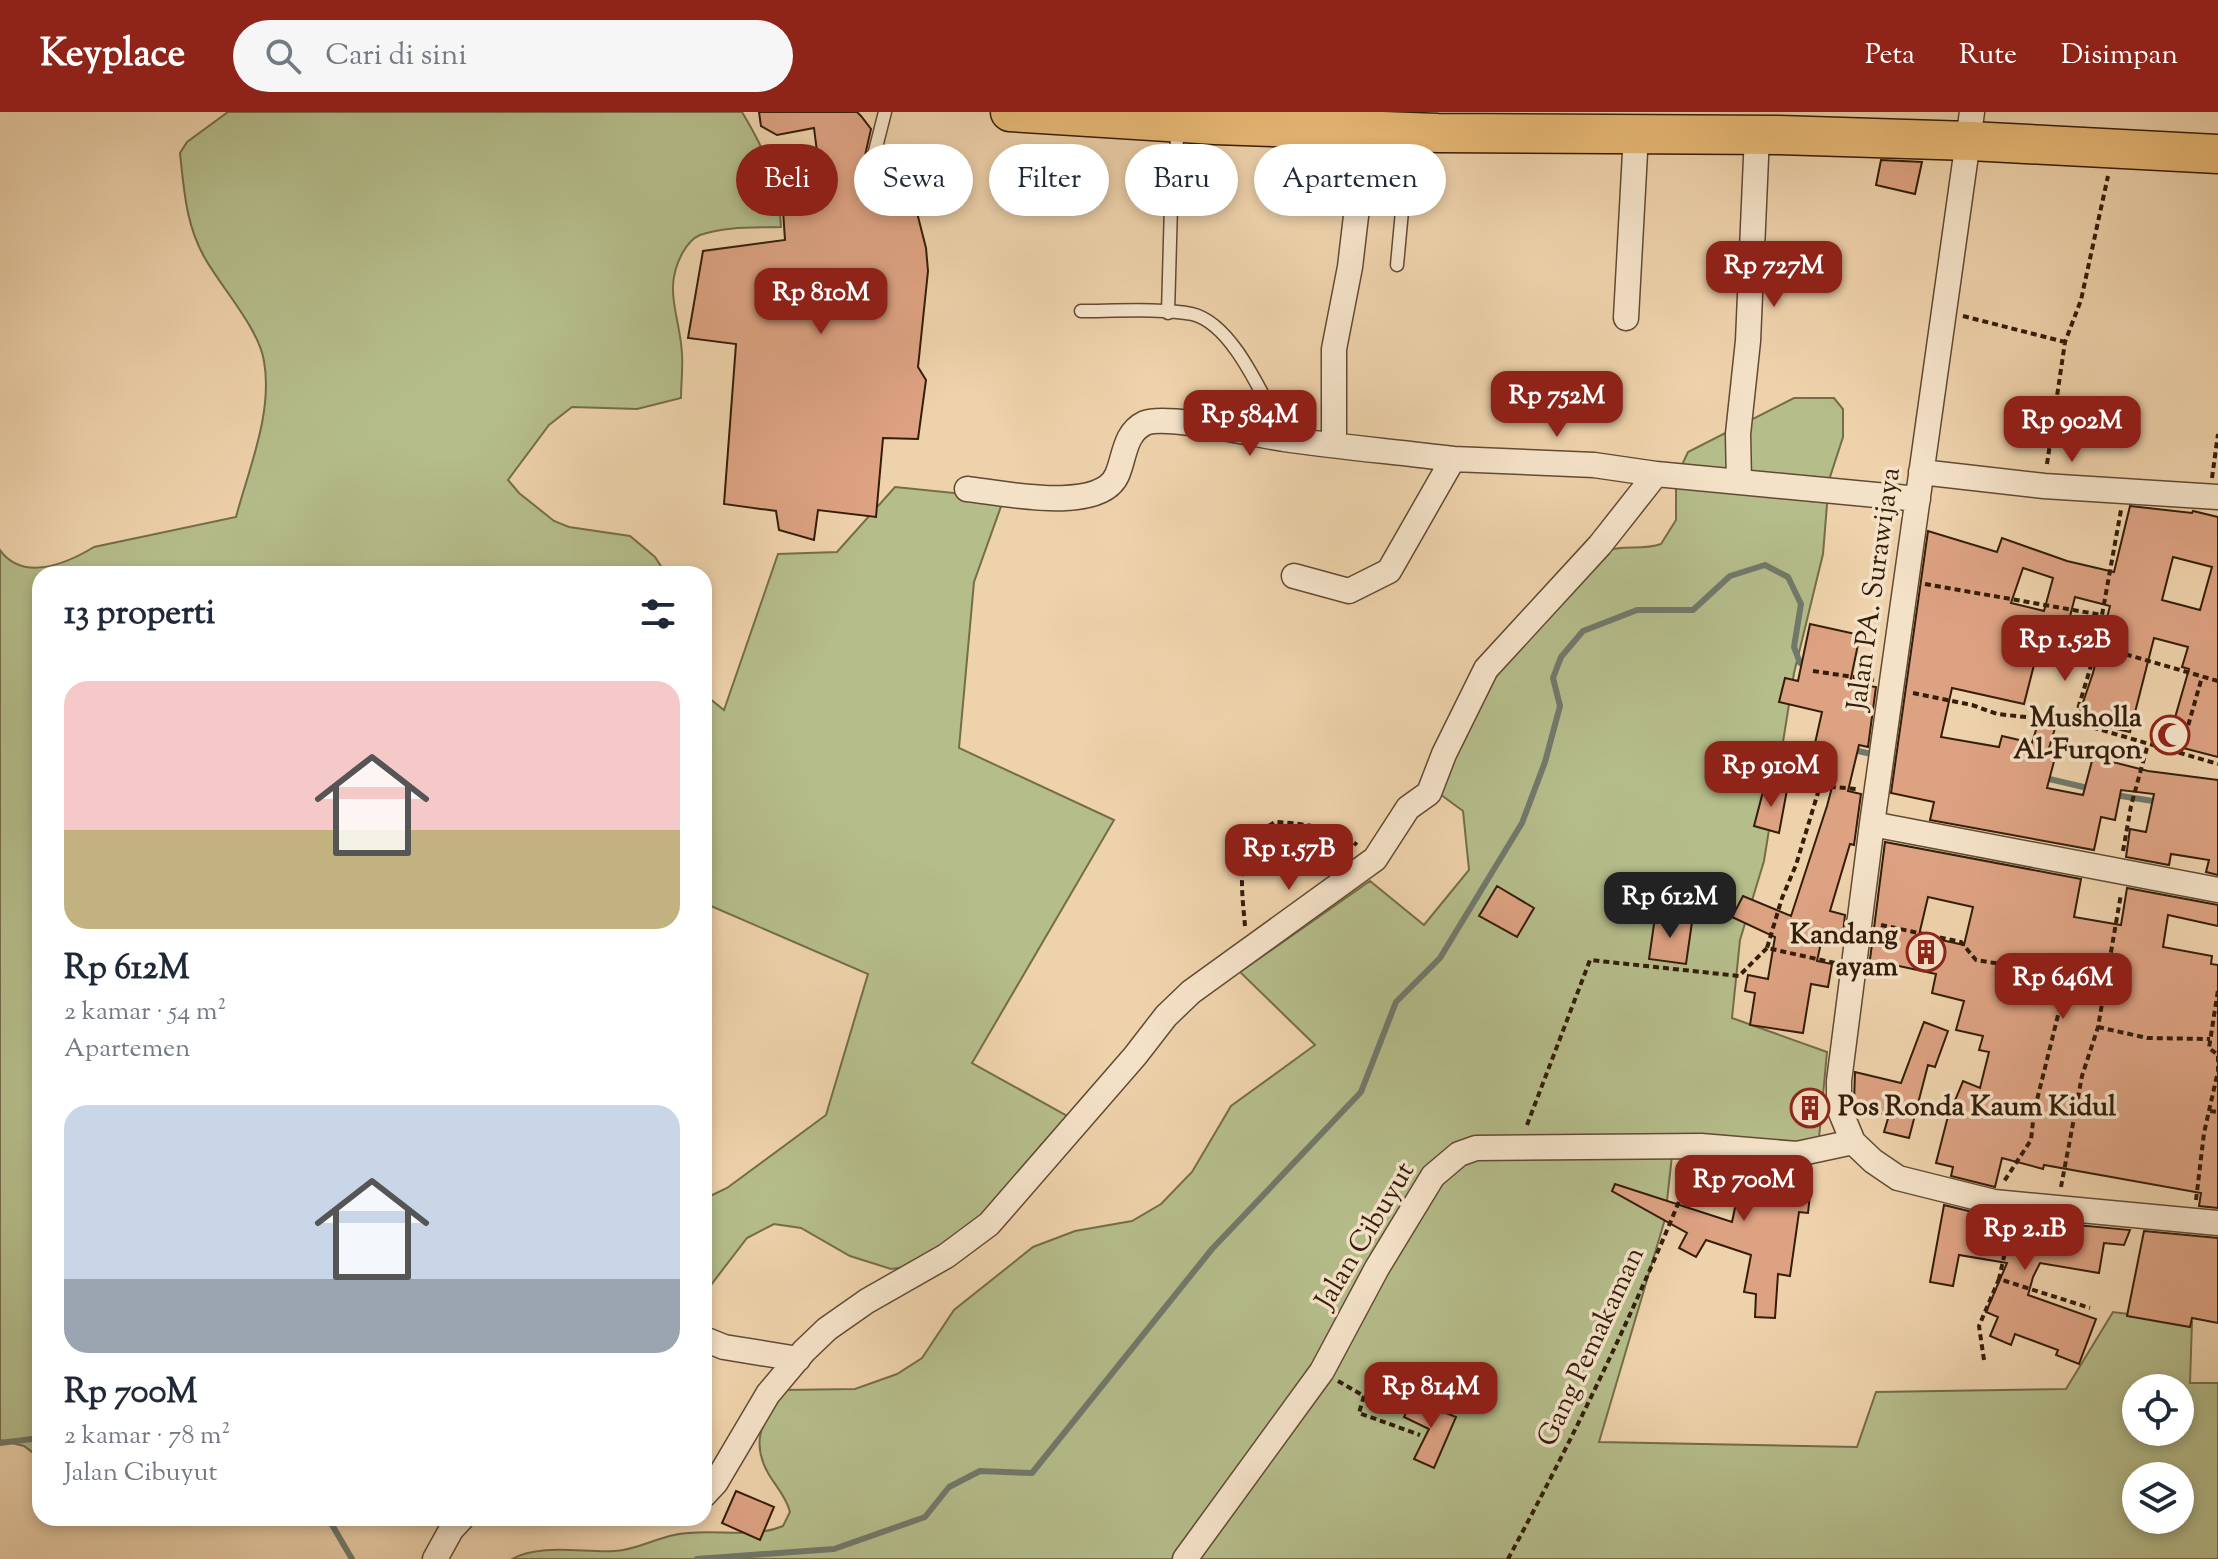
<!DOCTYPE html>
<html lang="id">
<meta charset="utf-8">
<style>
:root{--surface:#fff;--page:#f6f6f7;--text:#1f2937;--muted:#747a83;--accent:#8f2418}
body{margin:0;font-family:"Sorts Mill Goudy",serif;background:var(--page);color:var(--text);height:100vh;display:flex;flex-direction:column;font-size:30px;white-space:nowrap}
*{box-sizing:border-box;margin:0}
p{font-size:26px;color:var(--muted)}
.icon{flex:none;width:44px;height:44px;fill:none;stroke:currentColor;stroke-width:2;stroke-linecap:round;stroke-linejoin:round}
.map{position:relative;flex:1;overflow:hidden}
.sheet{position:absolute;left:32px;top:454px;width:680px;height:960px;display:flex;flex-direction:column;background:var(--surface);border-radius:24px;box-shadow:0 4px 12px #0003}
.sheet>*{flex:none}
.hud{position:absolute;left:736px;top:32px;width:760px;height:72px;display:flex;gap:16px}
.buttons{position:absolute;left:2122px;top:1262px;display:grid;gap:16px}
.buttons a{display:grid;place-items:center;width:72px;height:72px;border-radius:50%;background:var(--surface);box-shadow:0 4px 12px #0003;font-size:40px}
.price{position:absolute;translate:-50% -68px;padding:0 18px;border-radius:16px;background:var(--accent);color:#fff;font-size:26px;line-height:52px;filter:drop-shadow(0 2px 4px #0008)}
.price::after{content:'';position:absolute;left:50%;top:48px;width:24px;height:18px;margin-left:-12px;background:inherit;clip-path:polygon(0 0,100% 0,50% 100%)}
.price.on{background:#222;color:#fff}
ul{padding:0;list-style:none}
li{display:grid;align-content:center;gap:16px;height:424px;padding:0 32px}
li span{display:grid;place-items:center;height:248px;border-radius:24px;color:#555}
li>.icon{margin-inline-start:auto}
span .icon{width:144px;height:144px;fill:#fffc;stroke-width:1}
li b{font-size:34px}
h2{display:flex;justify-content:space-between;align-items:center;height:96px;padding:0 32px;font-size:34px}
.chip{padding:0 28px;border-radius:36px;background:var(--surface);box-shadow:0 4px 12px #0003;font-size:28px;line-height:72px}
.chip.on{background:var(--accent);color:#fff}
header{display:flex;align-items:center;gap:48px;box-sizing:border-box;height:112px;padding:0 40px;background:var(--accent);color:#fff}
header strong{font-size:38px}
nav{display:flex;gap:44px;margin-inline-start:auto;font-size:28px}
.search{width:560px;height:72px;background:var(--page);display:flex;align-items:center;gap:20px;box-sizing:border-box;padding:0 28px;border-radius:44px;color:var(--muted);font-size:30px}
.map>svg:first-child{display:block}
</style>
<header>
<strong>Keyplace</strong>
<div class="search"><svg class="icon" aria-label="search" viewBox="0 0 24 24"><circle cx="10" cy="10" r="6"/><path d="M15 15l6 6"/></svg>Cari di sini</div>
<nav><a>Peta</a><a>Rute</a><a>Disimpan</a></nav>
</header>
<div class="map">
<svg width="2218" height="1447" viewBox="0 0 2218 1447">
<rect width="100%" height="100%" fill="#eed2ab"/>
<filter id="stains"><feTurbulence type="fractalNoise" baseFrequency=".0025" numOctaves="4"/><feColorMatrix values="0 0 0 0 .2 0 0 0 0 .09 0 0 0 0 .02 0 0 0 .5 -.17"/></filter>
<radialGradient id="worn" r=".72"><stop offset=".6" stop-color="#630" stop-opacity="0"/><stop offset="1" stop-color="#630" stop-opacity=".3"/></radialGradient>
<path fill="#b5bd8b" stroke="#746d4a" stroke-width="2" fill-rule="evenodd" d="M228 0H742C765 38 779 70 781 115 755 116 725 114 700 123 693 126 687 133 683 140 662 177 680 203 682 242 683 257 681 272 681 286L637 297 572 295 549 313 508 368 519 381 554 409 569 415 630 424 655 445 666 462H40V1346L24 1334 0 1328V438C23 470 66 452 94 435L236 405C249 356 273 301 264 249 259 217 222 176 206 148 186 115 184 78 180 41L187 30Z
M1794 286H1834L1843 297V325L1829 368 1823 442 1794 561 1764 749 1740 828 1732 906 1827 940 1818 1037 1674 1026 1665 1107 1599 1330 1857 1335 1876 1280 2066 1277 2113 1200 2192 1210 2190 1271H2218V1447H512C540 1431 584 1441 615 1439 636 1438 654 1427 674 1423 709 1415 750 1428 783 1414L790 1400C786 1384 776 1375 768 1361 749 1327 765 1307 783 1278L855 1277 897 1262 922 1246 954 1198 1033 1135 1075 1119 1132 1109 1161 1092 1192 1060 1231 994 1315 933 1240 860 1370 769 1424 813 1469 758 1463 699 1429 674 1481 579 1602 440C1622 432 1641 439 1661 432L1676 408V366L1688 340ZM2136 1276H2180V1320H2136ZM2136 1364H2180V1408H2136Z
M895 375 1004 386 974 470 959 636 1114 708 972 951 1078 1010 943 1150 891 1157 850 1144 801 1116 774 1112 747 1126 704 1182V1087L727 1076 826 1003 868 862 704 791V582L724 598 778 442 837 440Z"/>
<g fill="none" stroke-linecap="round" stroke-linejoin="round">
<path stroke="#71796b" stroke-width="6" d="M1854 634 1858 639 1876 643
M2045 666 2092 677
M2115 683 2159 690
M0 1331 40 1326
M328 1406 352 1447
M697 1447 834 1437 925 1405 949 1375 980 1359 1032 1361 1212 1137 1361 980 1396 890 1440 846 1522 711 1545 650 1560 594 1553 566 1561 545 1583 519 1637 498H1693L1730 464 1765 453 1788 465 1801 492 1794 535 1800 551 1807 552"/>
</g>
<path fill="#dda282" stroke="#341d09" stroke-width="2" fill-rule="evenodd" d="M759 0H857L861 4 871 17 864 48 873 90 881 94 889 87 884 55 910 73 926 136 928 159 918 255 926 268 918 327 883 326 876 405 818 398 814 428 779 418 776 399 724 392 736 232 688 226 703 139 785 128 783 98 790 89 823 88 814 16 777 23 761 14Z
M1881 48 1922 50 1915 82 1876 73Z
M2130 394 2192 401 2193 399 2218 405V645L2156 629 2160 614 2172 616 2189 557 2182 555 2188 535 2154 526 2130 620 2077 608 2093 561 2110 494 2075 485 2058 551 2036 545 2024 592 1952 576 1941 625 1999 635 2002 624 2032 631 2039 608 2056 613 2049 636 2057 638 2047 676 2083 683 2093 645 2148 659 2218 668V763L2206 760 2209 748 2171 742 2169 753 2126 745 2130 717 2146 720 2154 682 2121 678 2115 708 2101 705 2094 738 1930 708 1934 690 1891 681 1928 419 1997 440 2002 426 2067 449 2114 460ZM2173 445 2212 455 2200 498 2162 488ZM2023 456 2053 466 2044 499 2011 491Z
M1810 512 1860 523 1850 571 1876 575 1868 635 1859 633 1848 679 1861 682 1854 733 1850 732 1830 799 1845 803 1843 821 1824 817 1817 849 1832 852 1828 875 1811 872 1803 921 1750 913 1755 881 1745 879 1748 863 1768 867 1775 825 1732 805 1743 784 1791 804 1827 694 1835 664 1809 658 1822 600 1779 590 1785 566 1798 569Z
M1765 672 1787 678 1779 721 1754 714Z
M1885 730 2081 767 2074 805 2121 813 2127 776 2218 793V814L2168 803 2163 835 2212 844 2211 852 2218 853V1096L2199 1094 2201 1081 2044 1053 2043 1057 2002 1046 1995 1075 1951 1064 1953 1055 1936 1051 1947 1008 1963 969 1980 976 1989 940 1979 938 1983 924 1956 918 1964 889 1932 881 1936 862 1885 851 1882 866 1868 863ZM1928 785 1973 795 1964 833 1919 823Z
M1497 774 1534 796 1517 825 1479 804Z
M1655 805 1692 810 1686 852 1649 847Z
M1924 910 1948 919 1935 955 1928 953 1909 1026 1884 1020 1889 1003 1857 997 1858 992 1854 991 1855 960 1901 971Z
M1709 1050 1801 1056 1798 1080 1810 1082 1808 1101 1799 1100 1790 1164 1778 1162 1775 1206 1755 1205 1756 1182 1744 1180 1751 1143 1706 1128 1696 1145 1679 1136 1687 1121 1612 1079 1615 1072 1732 1110 1739 1077 1706 1072Z
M1944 1093 1993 1105 2130 1118 2124 1133 2104 1131 2099 1161 2040 1151 2033 1165 2028 1183 2096 1207 2079 1252 2056 1243 2058 1238 2015 1222 2011 1233 1990 1224 1998 1205 1986 1200 2007 1151 1959 1143 1953 1174 1930 1170Z
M2144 1119 2218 1126V1211L2192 1206 2190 1215 2127 1204Z
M1412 1287 1456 1305 1434 1356 1414 1347 1429 1317 1404 1305Z
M736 1379 774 1395 760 1428 722 1411Z"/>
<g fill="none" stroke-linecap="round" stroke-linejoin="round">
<g stroke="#624a32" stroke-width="15">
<path id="lane" d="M880 85 873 47 885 0
M1397 153 1409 23
M1081 199C1111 199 1165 196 1192 202 1235 212 1265 291 1286 327
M1168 201 1171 93 1178 17"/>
</g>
<g stroke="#624a32" stroke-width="27">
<path id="street" d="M1972 0 1872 712 1839 969V996L1853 1030 1873 1049 1898 1066 1994 1090 2218 1111
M1626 206 1636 22
M1334 332V237L1350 155 1366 19
M1453 347 1594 353 1656 362
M1921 360 2044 374 2218 385
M1739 370 1738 322 1748 229 1757 23
M967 377C1002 381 1100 402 1117 363 1125 345 1124 321 1145 311 1167 302 1256 323 1284 327 1340 335 1397 340 1453 347L1389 459 1349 479 1294 464
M1872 712 2218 778
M704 1227 724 1235 798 1247
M704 1383 716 1370 768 1282 804 1239 827 1217 867 1189 946 1144 989 1112 1135 944 1166 904 1191 880 1375 747 1408 696 1429 681 1444 642 1486 557 1600 433 1656 362 1918 387
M435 1447 451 1418 462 1406
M1185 1447 1322 1259 1377 1156 1433 1064 1459 1042 1476 1036 1701 1034 1797 1042 1853 1030"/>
</g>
<g stroke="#341d09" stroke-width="41">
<path id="primary" d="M1010 0 1215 13 1438 21 1779 23 1970 29 2218 42"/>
</g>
<path stroke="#341d09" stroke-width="4" stroke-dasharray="6 4" stroke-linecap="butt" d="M1963 204 2065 230
M2047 352 2065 230 2081 188 2108 64
M2212 366 2218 322
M1925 472 2102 503 2121 398
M2102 503 2097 534 2074 610 2218 652
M2097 534 2218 569
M1813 559 1874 568
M1913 581 1972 593 1997 602 2073 610
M2180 642 2202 565
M2123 739 2131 694 2148 632
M1881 813 1961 830 1976 848 2068 863 2034 1000 2031 1028 2003 1071
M1245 814C1243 788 1236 747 1254 725 1259 719 1269 714 1275 710 1302 711 1335 716 1357 733
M1835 851 1767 836 1782 786 1796 753 1820 674 1857 677
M2098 915 2147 926 2210 927
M2210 999 2218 1000
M1527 1013 1590 848 1739 864 1767 836
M2061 1075 2082 964 2098 915 2121 782
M2196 1088 2204 1021 2218 959V943L2209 936 2218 878
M2011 1113 1999 1167 2090 1196
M1984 1248 1979 1214 1999 1167
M1338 1269 1364 1284 1359 1301 1420 1323
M1508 1447C1577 1319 1639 1190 1693 1055"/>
<use href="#lane" stroke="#f4e2c8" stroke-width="12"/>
<use href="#street" stroke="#f4e2c8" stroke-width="24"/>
<use href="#primary" stroke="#e7b976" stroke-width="38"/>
</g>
<defs>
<g id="mosque-ring" transform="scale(2)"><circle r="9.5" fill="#f4e2c8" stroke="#8f2418" stroke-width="1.5"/><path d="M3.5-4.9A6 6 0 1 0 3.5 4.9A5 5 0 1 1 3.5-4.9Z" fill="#8f2418"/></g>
<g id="building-ring" transform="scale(2)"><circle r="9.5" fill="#f4e2c8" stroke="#8f2418" stroke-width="1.5"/><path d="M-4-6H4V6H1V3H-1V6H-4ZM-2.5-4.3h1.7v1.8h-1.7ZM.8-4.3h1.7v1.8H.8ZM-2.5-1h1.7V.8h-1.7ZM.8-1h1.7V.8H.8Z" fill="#8f2418"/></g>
</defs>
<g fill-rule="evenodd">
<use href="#mosque-ring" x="2170" y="623"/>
<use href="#building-ring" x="1926" y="840"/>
<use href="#building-ring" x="1810" y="996"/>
</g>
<g text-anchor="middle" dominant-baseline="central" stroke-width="7" stroke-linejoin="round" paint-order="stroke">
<g font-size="28" fill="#341d09" stroke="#f4e2c8">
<text transform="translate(1875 477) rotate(-82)">Jalan PA. Surawijaya</text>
<text transform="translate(1366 1124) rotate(-59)">Jalan Cibuyut</text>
<text transform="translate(1592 1235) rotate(-65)">Gang Pemakaman</text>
</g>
<g font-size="28" font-weight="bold" fill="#341d09" stroke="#f4e2c8" text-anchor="end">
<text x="2142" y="607">Musholla<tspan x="2142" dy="32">Al-Furqon</tspan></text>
<text x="1898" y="824">Kandang<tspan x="1898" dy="32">ayam</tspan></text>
<text x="1838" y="996" text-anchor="start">Pos Ronda Kaum Kidul</text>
</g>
</g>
<rect width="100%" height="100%" filter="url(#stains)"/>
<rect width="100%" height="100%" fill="url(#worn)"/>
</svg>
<div class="buttons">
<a><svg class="icon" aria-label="locate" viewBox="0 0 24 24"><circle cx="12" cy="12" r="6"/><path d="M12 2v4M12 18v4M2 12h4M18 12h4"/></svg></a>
<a><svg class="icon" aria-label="layers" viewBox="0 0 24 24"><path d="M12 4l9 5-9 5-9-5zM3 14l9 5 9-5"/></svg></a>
</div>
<b class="price" style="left:1774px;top:197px">Rp 727M</b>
<b class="price" style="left:821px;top:224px">Rp 810M</b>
<b class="price" style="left:1557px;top:327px">Rp 752M</b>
<b class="price" style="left:1250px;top:346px">Rp 584M</b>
<b class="price" style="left:2072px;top:352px">Rp 902M</b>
<b class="price" style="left:2065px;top:571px">Rp 1.52B</b>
<b class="price" style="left:1771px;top:697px">Rp 910M</b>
<b class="price" style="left:1289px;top:780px">Rp 1.57B</b>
<b class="price on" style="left:1670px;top:828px">Rp 612M</b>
<b class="price" style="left:2063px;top:909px">Rp 646M</b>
<b class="price" style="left:1744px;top:1111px">Rp 700M</b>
<b class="price" style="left:2025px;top:1160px">Rp 2.1B</b>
<b class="price" style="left:1431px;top:1318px">Rp 814M</b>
<div class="hud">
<a class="chip on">Beli</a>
<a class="chip">Sewa</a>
<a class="chip">Filter</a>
<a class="chip">Baru</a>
<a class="chip">Apartemen</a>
</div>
<section class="sheet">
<h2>13 properti<svg class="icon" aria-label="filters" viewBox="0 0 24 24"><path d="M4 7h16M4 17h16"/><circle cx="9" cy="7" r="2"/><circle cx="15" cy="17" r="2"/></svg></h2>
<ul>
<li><span style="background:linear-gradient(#f6c9c9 60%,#c2b280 0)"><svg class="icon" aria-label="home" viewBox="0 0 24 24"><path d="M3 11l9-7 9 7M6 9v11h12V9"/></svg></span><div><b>Rp 612M</b><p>2 kamar · 54 m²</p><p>Apartemen</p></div></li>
<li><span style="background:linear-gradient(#c9d6e8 70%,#9aa5b1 0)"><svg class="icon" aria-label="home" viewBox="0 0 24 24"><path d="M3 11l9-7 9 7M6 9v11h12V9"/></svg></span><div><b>Rp 700M</b><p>2 kamar · 78 m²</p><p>Jalan Cibuyut</p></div></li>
</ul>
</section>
</div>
